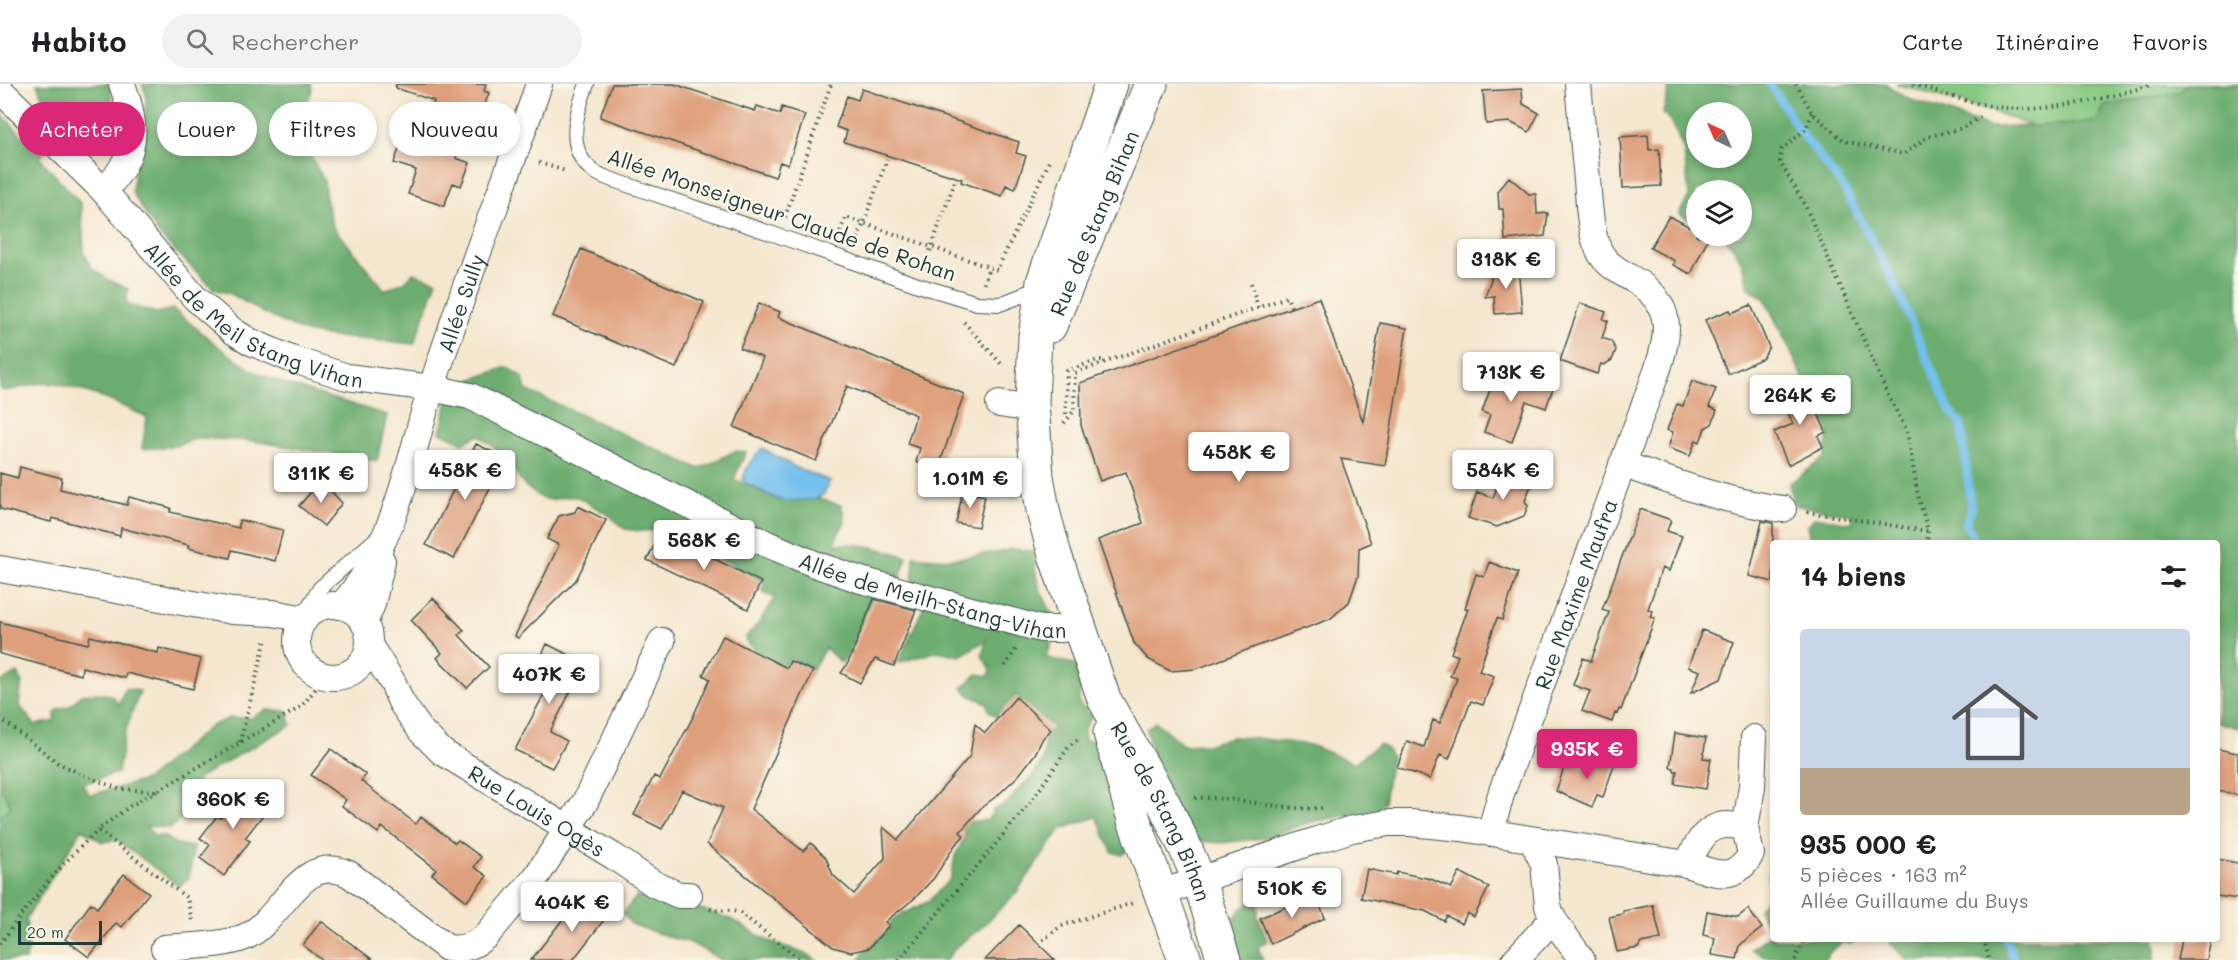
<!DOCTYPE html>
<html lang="fr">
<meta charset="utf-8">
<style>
:root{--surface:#fff;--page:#f2f2f2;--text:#202124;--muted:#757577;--line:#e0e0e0;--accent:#db2777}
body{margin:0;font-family:Mali,sans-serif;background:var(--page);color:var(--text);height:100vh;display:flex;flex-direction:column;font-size:22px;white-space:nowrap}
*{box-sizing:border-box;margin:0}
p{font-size:20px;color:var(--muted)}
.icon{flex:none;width:33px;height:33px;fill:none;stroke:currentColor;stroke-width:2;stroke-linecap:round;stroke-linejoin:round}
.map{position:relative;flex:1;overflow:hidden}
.panel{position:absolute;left:1770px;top:456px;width:450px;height:402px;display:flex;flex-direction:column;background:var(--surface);border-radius:6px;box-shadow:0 3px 9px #0003}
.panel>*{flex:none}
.guide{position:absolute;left:18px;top:18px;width:570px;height:54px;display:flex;gap:12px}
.needle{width:39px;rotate:316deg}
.buttons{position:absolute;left:1686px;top:18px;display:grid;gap:12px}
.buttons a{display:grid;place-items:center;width:66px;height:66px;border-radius:50%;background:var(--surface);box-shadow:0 3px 9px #0003;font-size:30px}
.scale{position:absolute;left:18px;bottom:15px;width:84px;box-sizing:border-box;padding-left:6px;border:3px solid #1f3d34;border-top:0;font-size:16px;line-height:21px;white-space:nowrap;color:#1f3d34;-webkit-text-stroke:4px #fbf7ec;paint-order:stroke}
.price{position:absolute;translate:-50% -51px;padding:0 14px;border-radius:6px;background:#fff;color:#222;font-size:20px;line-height:39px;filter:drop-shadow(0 2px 3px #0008)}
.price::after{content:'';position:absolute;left:50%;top:36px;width:18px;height:14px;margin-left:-9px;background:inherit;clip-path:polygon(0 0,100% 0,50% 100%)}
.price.selected{background:var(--accent);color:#fff}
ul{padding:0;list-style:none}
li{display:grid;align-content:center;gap:12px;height:318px;padding:0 30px}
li+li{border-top:2px solid var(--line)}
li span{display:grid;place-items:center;height:186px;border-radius:6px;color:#555}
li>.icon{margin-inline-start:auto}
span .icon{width:108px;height:108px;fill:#fffc;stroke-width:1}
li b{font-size:26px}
h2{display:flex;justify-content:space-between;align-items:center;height:72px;padding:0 30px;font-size:26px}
.chip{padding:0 21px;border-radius:27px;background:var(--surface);box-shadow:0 3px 9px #0003;font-size:21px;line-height:54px}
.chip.selected{background:var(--accent);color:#fff}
header{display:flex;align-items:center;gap:36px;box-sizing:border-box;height:84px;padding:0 30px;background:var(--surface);border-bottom:2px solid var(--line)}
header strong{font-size:28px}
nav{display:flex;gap:33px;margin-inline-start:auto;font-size:21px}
.search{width:420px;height:54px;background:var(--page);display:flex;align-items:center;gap:15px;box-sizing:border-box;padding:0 21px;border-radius:33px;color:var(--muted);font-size:22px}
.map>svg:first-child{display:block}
</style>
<header>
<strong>Habito</strong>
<div class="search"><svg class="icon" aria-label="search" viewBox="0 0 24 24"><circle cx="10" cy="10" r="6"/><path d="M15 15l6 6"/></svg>Rechercher</div>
<nav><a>Carte</a><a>Itinéraire</a><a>Favoris</a></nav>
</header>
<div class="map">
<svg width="2238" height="876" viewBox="0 0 2238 876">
<rect width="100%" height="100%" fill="#fbf7ec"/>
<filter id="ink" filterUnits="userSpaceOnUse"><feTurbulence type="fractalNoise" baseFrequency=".0167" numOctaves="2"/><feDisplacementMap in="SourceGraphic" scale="12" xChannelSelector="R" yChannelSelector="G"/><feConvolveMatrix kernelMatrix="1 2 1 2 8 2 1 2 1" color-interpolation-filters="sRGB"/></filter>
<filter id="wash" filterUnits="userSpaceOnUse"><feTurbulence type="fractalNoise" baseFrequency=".008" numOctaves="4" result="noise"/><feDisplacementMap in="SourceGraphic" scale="24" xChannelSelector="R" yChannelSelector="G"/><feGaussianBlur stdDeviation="1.35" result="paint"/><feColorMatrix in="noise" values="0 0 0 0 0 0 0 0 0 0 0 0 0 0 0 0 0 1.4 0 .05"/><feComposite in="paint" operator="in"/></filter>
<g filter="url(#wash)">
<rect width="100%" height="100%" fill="#f5e7cf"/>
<path fill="#87c982" stroke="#53835b" stroke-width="1.5" d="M1896 0H2238L2057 51 1994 28Z
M0 702 11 723 0 731Z"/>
<path fill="#6dad70" stroke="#467552" stroke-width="1.5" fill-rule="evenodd" d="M37 0H109C113 18 115 34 106 50L89 56 64 41 40 74 81 120 84 168 91 183 107 195 128 205 126 220 156 229 173 225 224 267 255 288 285 300 387 331 377 377 253 357 198 354 175 362 142 365 147 333C115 319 81 302 46 299 30 298 15 309 0 306V28L24 54 47 26Z
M142 0H311C314 10 308 17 301 23L304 50 312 74 324 97 326 116 333 143 385 206 406 197 413 189 437 197 414 260 326 252 305 248 271 233 231 210 214 205 160 152 137 117 132 107 136 78 145 42 146 10Z
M1670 0H1886L1906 14 1989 43 2058 41 2097 37 2104 22 2177 8 2188 0H2238V644L2217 638V459H1813L1809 454 1808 441 1815 433 1852 439 1853 431 1795 421 1789 400 1825 373 1829 347 1765 215 1748 203C1744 185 1738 161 1720 152H1742V106H1696V139L1679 130 1689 112 1684 67 1672 39 1663 29ZM1696 28H1742V74H1696Z
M507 283 523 294 526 306 700 385 735 367 746 368 734 395 781 417 817 414 841 421C851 447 838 439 835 460 859 458 884 465 907 473L899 497 880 494 850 566 852 568 841 579 825 564 813 585 790 575 780 593 762 580 763 571 747 559 745 554 759 539 775 513 767 511 762 506 765 498 721 475 661 446 640 447 625 445 609 431 578 413H564L551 416 541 414 525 402 514 386 513 378 478 351 463 359 440 348 448 315 461 299Z
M1011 465 1034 467C1034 499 1042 511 1057 538L1050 550 1051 562 1046 572C1054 578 1066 577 1077 581L1086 602 1079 609V620L1093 632 1084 644 1085 657 1102 655 1131 763 1122 771 1112 768 1097 733 1061 745 1016 809 980 845 957 862 946 876H860L863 869 889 845 891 838 897 832 928 818 951 794 955 772 966 750 959 741 973 737 988 736 994 725 1007 720 1020 703 1032 693 1043 676 1045 655 1053 644 1016 611 996 632 989 627 987 619 971 612 962 604 977 590 989 592 991 585 982 572 986 556 960 572 938 567 898 579 924 522 912 502 914 472C937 475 956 476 978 471 990 468 997 471 1011 465Z
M18 589 22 598 19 621 35 641 55 637V629L59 625 70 622 81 611 97 609 111 611 119 620 125 604 140 607 125 649 118 689 82 700 90 711 146 696 211 642 230 634H251L266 626 288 627 291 641 198 694C194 721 190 725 171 744L146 742 154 752H163L176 760 194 763 189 794 179 802 117 756 102 758 82 745 26 835 29 866 25 876H0V731L11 723 0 702V598Z
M1156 638 1183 661 1209 660 1231 653 1256 654 1310 661 1354 679 1379 660 1387 665 1391 673 1384 719 1376 726 1311 738 1264 754 1222 759 1200 757 1188 746 1158 692 1146 645Z
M1773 784V855H1856L1851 860 1843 858 1832 866 1824 876H1783L1781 872 1767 873 1751 865 1771 850 1759 825 1768 812 1769 789Z
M659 811 731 835 766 856 807 870 816 876H722L689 858 672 854 631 840 623 829 636 813Z
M1252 817 1258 821V833L1267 857 1258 863 1263 876H1239L1230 844 1240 826Z
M1891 855H2154L2156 862 2154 876H1908L1890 859Z"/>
<path fill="#73bfed" stroke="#497e90" stroke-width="1.5" d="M762 364 796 384 830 397 824 410 816 415 788 417H781L746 399 743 396 747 383Z"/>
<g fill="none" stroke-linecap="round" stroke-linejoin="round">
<path stroke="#73bfed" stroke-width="8" d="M1770 0 1799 46 1843 103 1893 196 1950 327 1961 339 1971 424 1966 440 1974 454 1973 459
M2006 855 2014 876"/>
</g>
<g id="blocks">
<path fill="#de9f7b" d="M396 0H486L484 7 489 9 480 33 471 29 456 74 470 79 461 102 453 99 444 122 408 110 416 86 394 79 402 56 419 62 434 17 396 4Z
M612 0H674L755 27 757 22 780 30 782 23 805 31 788 81 780 78 775 93 600 33Z
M862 5 1019 58 1016 69 1026 72 1015 105 1006 101 1002 112 961 98 962 95 844 58 847 47 836 43 847 12 858 16Z
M1522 5 1523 20 1539 29 1529 48 1510 38 1486 40 1483 7Z
M1648 51 1649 66 1659 65 1661 102 1623 104 1620 53Z
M1509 93 1529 110H1536L1537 130 1548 129 1545 152 1505 156 1503 125H1499L1498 106Z
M1669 132 1696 146V152H1709L1691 190 1673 181 1675 177 1650 164Z
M581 165 704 218 676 284 553 232Z
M1518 182 1522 228 1495 230 1494 212 1485 213 1495 183Z
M1319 214 1363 338 1380 239 1407 244 1385 382 1341 375 1371 459 1359 464 1358 492 1349 518 1330 535 1196 585 1170 587 1148 575 1134 559 1098 456 1143 439 1126 388 1100 397 1081 341 1080 299Z
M759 219 780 228 778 233 964 310 938 385 916 378 920 364 907 360 916 331 847 302 816 377 734 343 763 274 740 264Z
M1580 219 1606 228 1603 235 1608 237 1602 254 1611 257 1616 266 1612 276 1604 281 1601 280 1597 290 1560 277Z
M1751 221 1769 263 1763 274 1728 290 1705 236 1730 226 1732 229Z
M1497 286 1553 304 1546 324 1526 317 1512 358 1484 348 1490 331 1482 328Z
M1692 297 1716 305 1709 323 1717 326 1712 340 1705 344 1700 358 1696 356 1690 372 1668 364 1673 348 1667 346 1677 320 1683 322Z
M1805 300 1826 348 1818 352 1823 363 1788 381 1774 348 1793 340 1780 310Z
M476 360 505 374 454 475 426 461Z
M20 383 62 394 60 405 127 421 129 413 171 424 170 428 239 444V436L283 446 275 477 232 466 230 474 188 464 189 461 121 444 120 452 52 434 51 438 0 425V389L18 394Z
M1503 385 1533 396 1525 417 1528 422 1524 432 1497 443 1468 434 1477 408 1493 414Z
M321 396 342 419 324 442 299 422Z
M963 407 985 412 978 443 956 439Z
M578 422 606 436 576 496 518 554 515 552 559 461 547 455 559 432 575 428Z
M1640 425 1671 436 1667 447 1682 452 1669 487 1662 484 1648 525 1652 527 1650 533 1655 534 1621 626 1619 625 1617 630 1615 629 1612 638 1582 627 1590 607 1573 601 1583 574 1591 577 1609 528 1602 526Z
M1762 437 1773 439V498L1749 492Z
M661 448 761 498 748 525 647 476Z
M1489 478 1518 489 1502 536 1497 534 1479 587 1494 592 1483 621 1471 617 1449 675 1440 671 1430 695 1397 683 1407 657 1424 663 1433 636 1440 639 1457 594 1450 592 1458 572 1451 569 1468 525 1465 524 1476 490 1484 493Z
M433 514 464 546 459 551 489 583 467 604 437 574 442 569 411 536Z
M874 515 916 526 894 582 875 575 860 599 841 589 848 579Z
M0 538 88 560 90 552 158 569 159 564 201 575 193 605 126 589 125 594 82 583 81 591 0 570Z
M1702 546 1734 558 1721 595 1691 609 1700 587 1688 583Z
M723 552 787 584 790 577 813 587 751 725 803 767 811 759 826 774 833 791 854 810 885 774 883 743 898 756 970 672 975 640 985 649 1016 613 1051 646 1043 654 1035 670 1019 691 998 711 982 723 960 748 964 752 955 761 934 794 915 814 885 838 889 841 869 864 851 868 833 863 707 760 723 724 682 706 662 745 634 731 654 692 660 695 692 635 710 595 703 591Z
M547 560 585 579 550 648 567 657 552 684 515 666 545 608 528 600Z
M1675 649 1706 654 1703 674 1711 675 1706 705 1675 700 1677 687H1674V684L1670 683Z
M331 665 366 691 361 697 416 740 421 733 455 759 458 756 481 773 474 783 487 792 467 817 432 790 436 785 382 743 378 749 342 722 346 716 311 691Z
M2217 665 2238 669V711L2217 707Z
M1596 669 1616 676 1603 713 1597 711 1592 723 1556 707 1566 678 1589 686Z
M247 700 272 719 245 754 250 757 224 792 200 774 210 761 200 754 217 732 221 734Z
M2217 775 2238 779V815L2217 812Z
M1367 785 1396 791 1397 788 1431 795 1451 804 1460 788 1489 803 1474 833 1467 829 1462 840 1447 832 1444 837 1425 827 1361 814Z
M124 790 149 809 122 843 116 839 89 873 65 855 91 819 97 824Z
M1315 810 1325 834 1271 860 1260 834Z
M581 812 607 832 573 876H531Z
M1653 821 1661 855 1641 859 1638 864 1617 868 1609 833 1624 830 1623 827Z
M1748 825 1762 844 1740 861 1737 875 1712 871 1715 854 1703 851 1707 827 1738 833Z
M321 837 373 876H322L303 861Z
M1019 841 1055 876H985Z
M2182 855H2211L2207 876H2178Z"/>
</g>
</g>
<g filter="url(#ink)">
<use href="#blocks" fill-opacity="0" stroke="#3f564b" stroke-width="1.5"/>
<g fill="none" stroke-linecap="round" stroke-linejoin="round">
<g stroke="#3f564b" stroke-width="16">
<path id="lane" d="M587 0C577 27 564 65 593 87 598 90 604 93 610 95L779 152 918 201 977 219 1000 220 1021 212 1040 201
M311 529 310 520 320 504 378 453"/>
</g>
<g stroke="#3f564b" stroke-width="28">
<g id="street">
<path id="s1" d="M0 6 104 107 195 214 233 247 251 258 291 275 347 293 431 304 470 312 767 460 817 481 861 496 1041 545H1063L1078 541"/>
<path d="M104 107C137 72 139 45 122 0"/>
<path d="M999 320 1032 325"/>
<path d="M1622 380C1676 399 1725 418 1783 425"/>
<path d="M0 485 232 527 273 529 305 535"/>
<circle cx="333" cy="557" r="36"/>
<path id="s2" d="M341 522C388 470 404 402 422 336 430 307 440 278 450 249 477 165 511 84 539 0"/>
<path d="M364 539 372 520 382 477"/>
<path id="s3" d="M369 561 393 599 401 618 421 647 442 668 613 772 654 800 679 811H689"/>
<path id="s4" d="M1490 749 1502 707 1657 287C1670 248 1674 220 1634 196 1617 186 1602 179 1596 159 1589 139 1589 117 1587 96 1584 64 1581 32 1578 0"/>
<path d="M1532 756 1544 780 1548 822 1553 835 1582 876"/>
<path d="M1687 780C1701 752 1711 733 1745 744"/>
<path d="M1161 809 1317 756 1352 745 1388 739H1410L1461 744 1687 780C1713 789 1735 800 1751 770L1745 744 1752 703 1754 654"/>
<path d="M164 864C188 862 226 862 247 852 283 834 301 767 349 790L447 864C463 866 474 862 486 852L536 793 585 718 662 557"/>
<path d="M1515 876 1553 835"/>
</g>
</g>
<g stroke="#3f564b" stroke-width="35">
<g id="secondary">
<path id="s5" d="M1111 0 1043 198 1035 253 1032 318 1037 393 1044 431 1055 471 1104 615 1164 720 1185 763 1199 796 1224 876"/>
<path id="s6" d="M1050 242 1151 0"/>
<path d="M1110 649 1134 736 1185 876"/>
</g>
</g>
<path stroke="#3f564b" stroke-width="4" stroke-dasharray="1.5 4.5" stroke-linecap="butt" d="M1796 0 1812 29 1844 57 1904 70 1927 53 1963 44 1982 32
M1913 0C1940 9 1969 19 1998 23 2047 30 2105 15 2153 0
M1812 29 1806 45 1782 65 1780 78 1805 121 1888 311 1907 347 1918 411 1928 447 1927 459
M74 37 104 64
M539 79 566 87
M785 133 831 0
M838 153 846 133 997 186 1050 76
M856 160 887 75
M924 184 956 94
M1251 199 1258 223
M984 200 989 183
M964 238 1003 282
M1066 330 1067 287 1097 276H1105
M1064 339 1074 327 1075 289 1287 213 1291 223
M1807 428 1928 447
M1005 582 1016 565
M0 634 58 679 81 690 119 705 157 707 301 623 326 592
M240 658 266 555
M157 707 130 722 98 746 187 814 192 836
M1195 714C1238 712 1279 727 1322 724
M710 825C721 828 730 825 740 829L801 876
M1984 855 1989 876
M0 860C29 819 61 780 98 746
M1038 860 1061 842 1133 819
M899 876 1032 716 1070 661 1080 654
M1795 876 1804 855"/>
<use href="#lane" stroke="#fff" stroke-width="14"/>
<use href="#street" stroke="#fff" stroke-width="26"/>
<use href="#secondary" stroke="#fff" stroke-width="33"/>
</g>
</g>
<g text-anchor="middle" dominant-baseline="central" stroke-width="5" stroke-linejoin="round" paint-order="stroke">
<g font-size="21" fill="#1f3d34" stroke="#fbf7ec">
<text transform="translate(782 130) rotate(19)">Allée Monseigneur Claude de Rohan</text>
<text stroke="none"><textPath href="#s6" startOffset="112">Rue de Stang Bihan</textPath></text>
<text stroke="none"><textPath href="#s2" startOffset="328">Allée Sully</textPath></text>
<text stroke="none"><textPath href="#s1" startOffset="345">Allée de Meil Stang Vihan</textPath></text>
<text stroke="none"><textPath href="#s1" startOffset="1090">Allée de Meilh-Stang-Vihan</textPath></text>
<text stroke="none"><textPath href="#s4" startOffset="254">Rue Maxime Maufra</textPath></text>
<text stroke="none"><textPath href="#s3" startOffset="242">Rue Louis Ogès</textPath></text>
<text stroke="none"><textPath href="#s5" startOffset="764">Rue de Stang Bihan</textPath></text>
</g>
</g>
</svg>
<div class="buttons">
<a><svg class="needle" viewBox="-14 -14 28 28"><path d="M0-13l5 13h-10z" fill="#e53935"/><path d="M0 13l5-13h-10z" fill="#757577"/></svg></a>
<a><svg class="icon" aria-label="layers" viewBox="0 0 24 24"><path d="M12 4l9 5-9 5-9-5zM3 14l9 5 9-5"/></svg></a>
</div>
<div class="scale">20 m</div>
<b class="price" style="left:1506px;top:206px">318K €</b>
<b class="price" style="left:1511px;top:319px">713K €</b>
<b class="price" style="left:1800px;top:342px">264K €</b>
<b class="price" style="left:1239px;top:399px">458K €</b>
<b class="price" style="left:465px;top:417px">458K €</b>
<b class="price" style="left:1503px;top:417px">584K €</b>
<b class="price" style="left:321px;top:420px">311K €</b>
<b class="price" style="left:970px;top:425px">1.01M €</b>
<b class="price" style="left:704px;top:487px">568K €</b>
<b class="price" style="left:549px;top:621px">407K €</b>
<b class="price selected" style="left:1587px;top:696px">935K €</b>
<b class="price" style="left:233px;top:746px">360K €</b>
<b class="price" style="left:1292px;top:835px">510K €</b>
<b class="price" style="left:572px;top:849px">404K €</b>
<div class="guide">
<a class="chip selected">Acheter</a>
<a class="chip">Louer</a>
<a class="chip">Filtres</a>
<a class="chip">Nouveau</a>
</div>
<section class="panel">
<h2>14 biens<svg class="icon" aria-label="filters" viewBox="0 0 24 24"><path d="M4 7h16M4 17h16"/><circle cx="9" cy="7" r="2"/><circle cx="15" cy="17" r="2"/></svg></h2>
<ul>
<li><span style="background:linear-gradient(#c9d6e8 75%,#b9a48a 0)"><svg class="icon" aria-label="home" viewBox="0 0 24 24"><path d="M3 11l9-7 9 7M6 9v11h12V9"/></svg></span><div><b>935 000 €</b><p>5 pièces · 163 m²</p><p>Allée Guillaume du Buys</p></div></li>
</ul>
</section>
</div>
